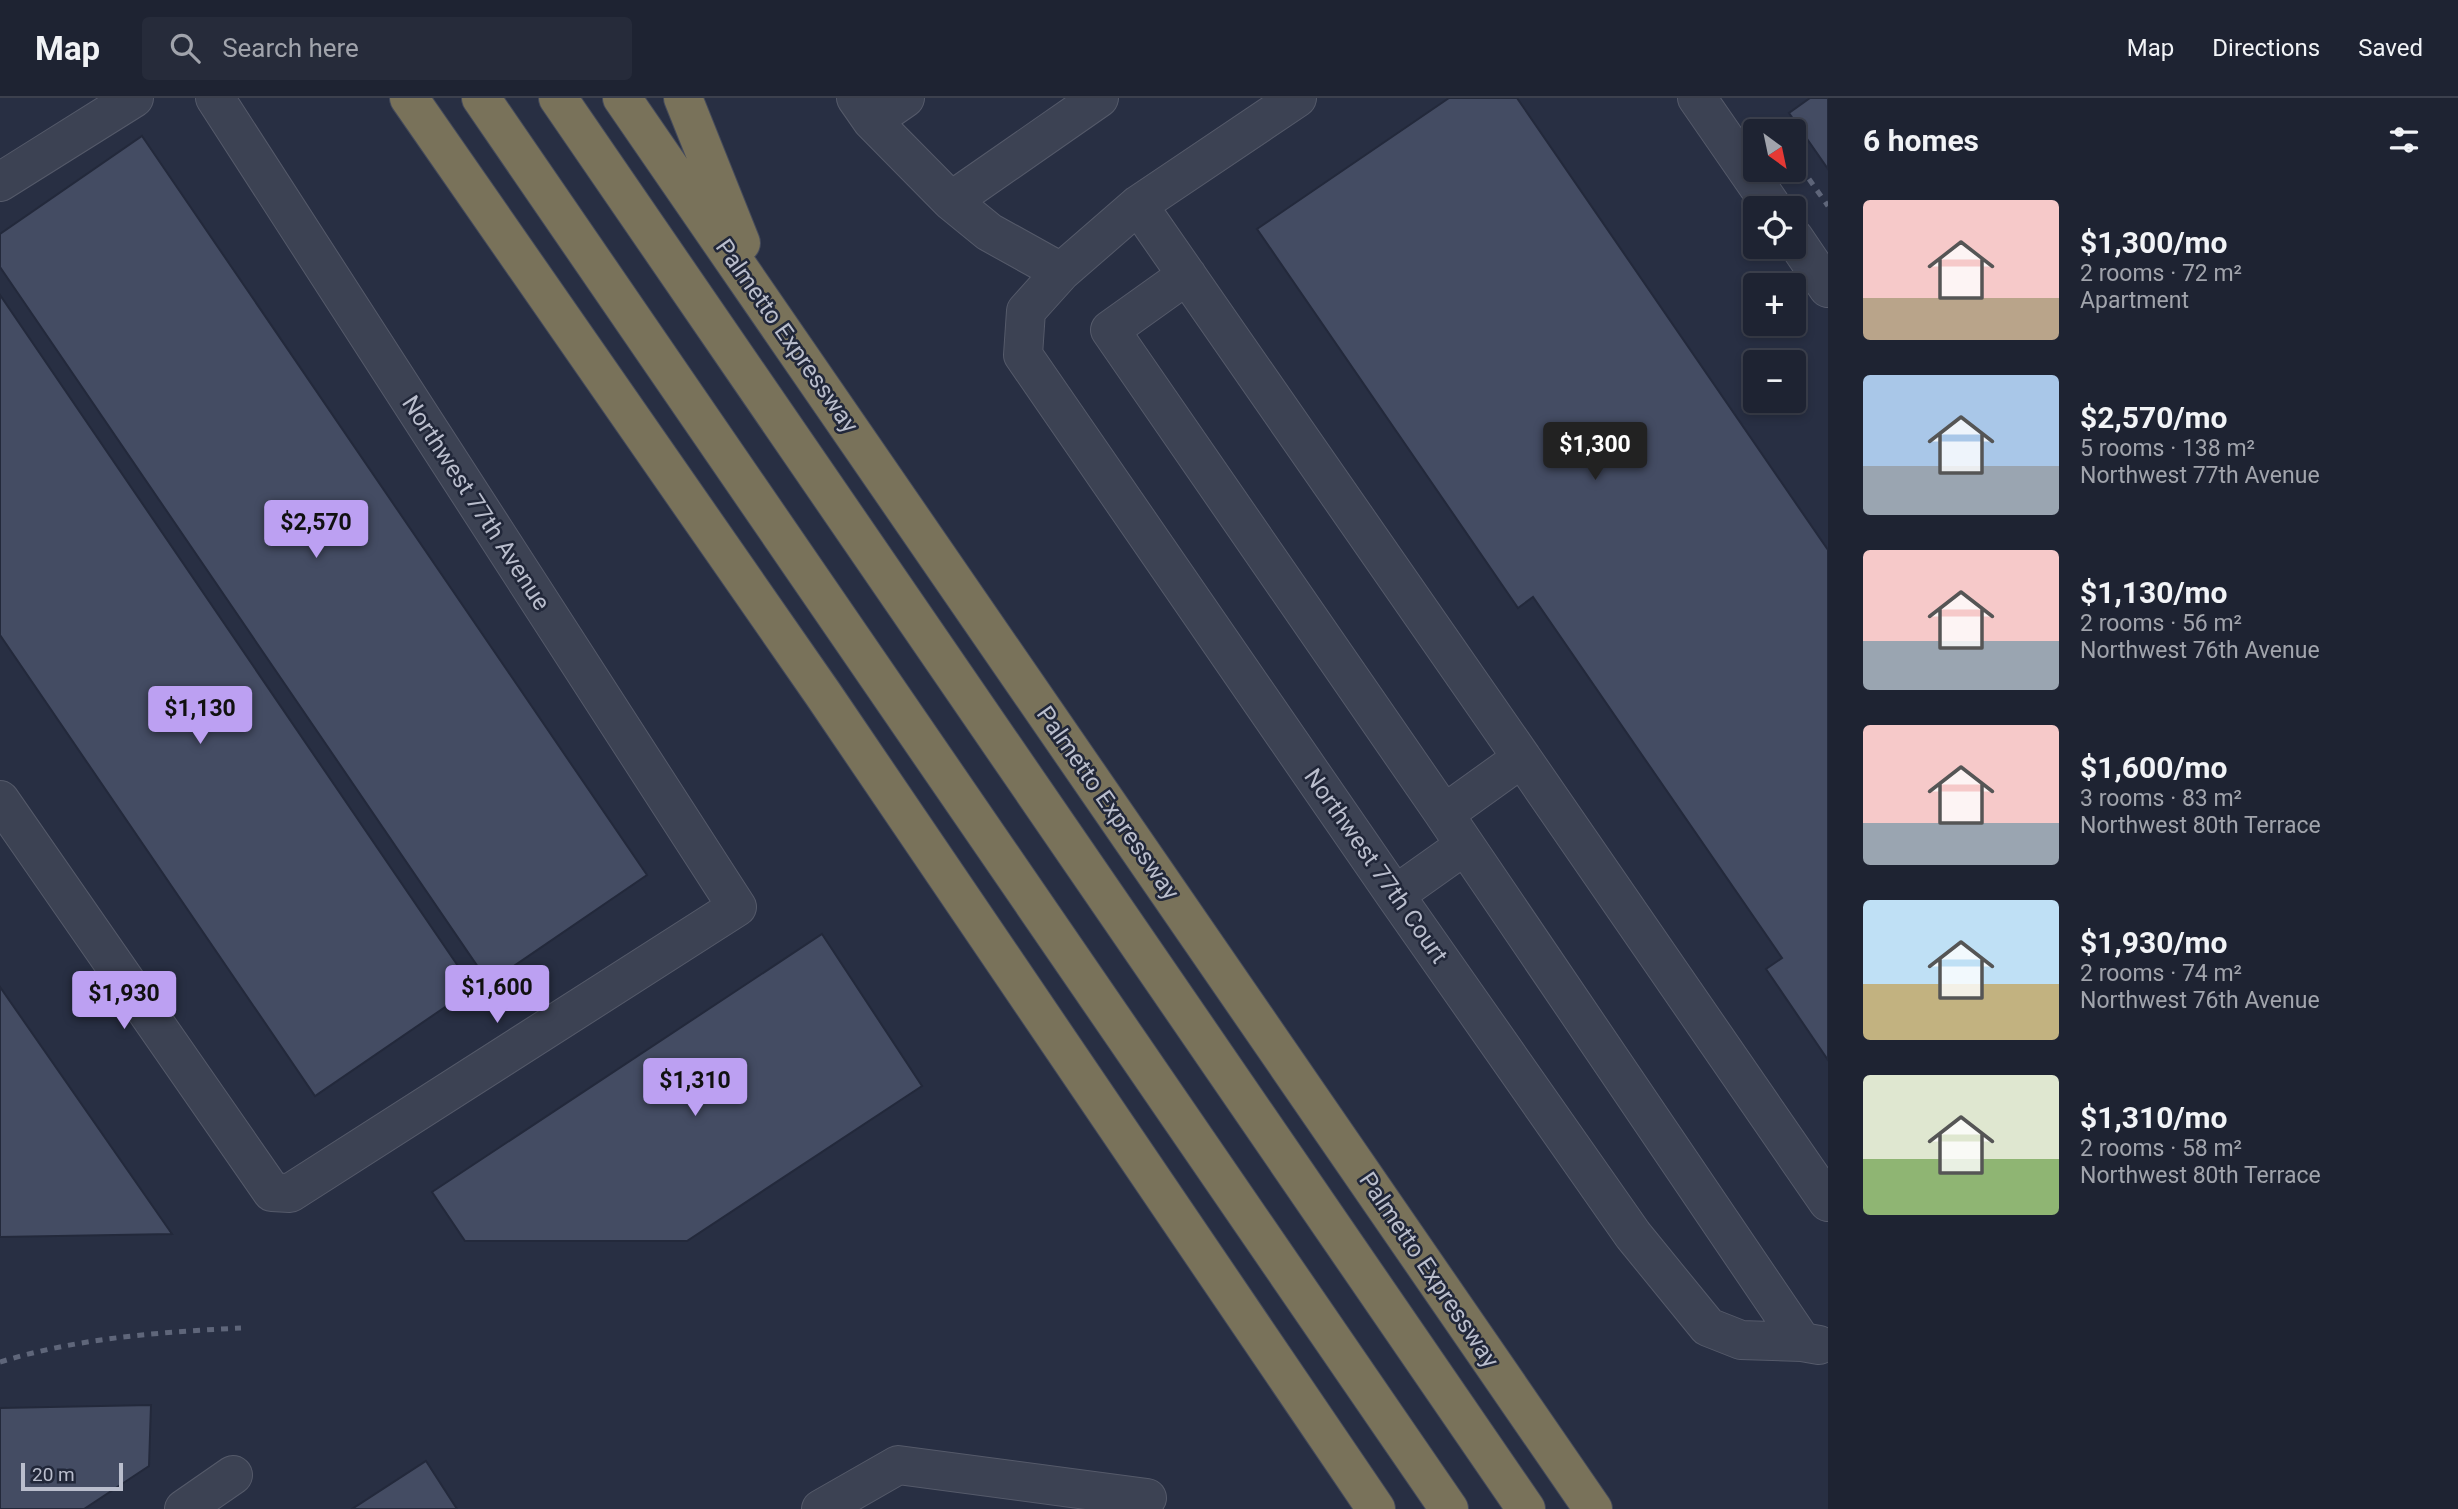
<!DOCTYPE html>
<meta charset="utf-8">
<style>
:root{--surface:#1e2332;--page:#262b3a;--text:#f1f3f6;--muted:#a1a4ac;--line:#3c404d;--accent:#bca0f2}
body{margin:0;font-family:Roboto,sans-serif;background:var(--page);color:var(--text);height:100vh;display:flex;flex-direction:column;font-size:26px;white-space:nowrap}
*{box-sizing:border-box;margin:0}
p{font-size:23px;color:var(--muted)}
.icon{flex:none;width:38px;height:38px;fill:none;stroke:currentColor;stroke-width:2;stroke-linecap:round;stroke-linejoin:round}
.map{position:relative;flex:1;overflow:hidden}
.sheet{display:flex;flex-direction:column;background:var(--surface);width:630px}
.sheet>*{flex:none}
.needle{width:46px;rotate:147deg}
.fabs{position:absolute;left:1743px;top:21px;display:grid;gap:14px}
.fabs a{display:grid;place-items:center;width:63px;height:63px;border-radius:7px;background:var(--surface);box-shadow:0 4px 10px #0003,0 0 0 2px var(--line);font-size:35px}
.scale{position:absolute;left:21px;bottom:18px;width:102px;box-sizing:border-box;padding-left:7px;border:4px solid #babecd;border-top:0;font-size:19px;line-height:24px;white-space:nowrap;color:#babecd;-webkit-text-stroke:5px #212739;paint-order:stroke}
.price{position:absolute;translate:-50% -60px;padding:0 16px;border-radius:7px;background:var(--accent);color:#111;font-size:23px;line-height:46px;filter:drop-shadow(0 2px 4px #0008)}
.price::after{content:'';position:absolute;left:50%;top:42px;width:21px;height:16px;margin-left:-10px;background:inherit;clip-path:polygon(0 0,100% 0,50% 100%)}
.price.current{background:#222;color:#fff}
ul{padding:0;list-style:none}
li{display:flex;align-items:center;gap:21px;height:175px;padding:0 35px}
li span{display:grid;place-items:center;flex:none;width:196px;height:140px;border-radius:7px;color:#555}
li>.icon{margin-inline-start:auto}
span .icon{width:84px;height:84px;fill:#fffc;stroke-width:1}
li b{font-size:30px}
h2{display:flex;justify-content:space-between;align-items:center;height:84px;padding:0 35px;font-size:30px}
header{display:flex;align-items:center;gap:42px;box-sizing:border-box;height:98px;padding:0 35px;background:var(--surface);border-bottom:2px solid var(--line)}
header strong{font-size:33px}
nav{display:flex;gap:38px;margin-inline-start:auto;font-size:24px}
.search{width:490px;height:63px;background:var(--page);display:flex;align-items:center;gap:18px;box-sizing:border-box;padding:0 24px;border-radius:7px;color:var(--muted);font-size:26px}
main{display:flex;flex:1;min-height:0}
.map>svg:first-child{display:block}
</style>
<header>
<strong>Map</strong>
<div class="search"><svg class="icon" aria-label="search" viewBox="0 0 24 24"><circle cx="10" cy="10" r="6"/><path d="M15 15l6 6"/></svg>Search here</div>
<nav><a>Map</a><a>Directions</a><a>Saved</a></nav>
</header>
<main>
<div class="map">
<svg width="1828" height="1411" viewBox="0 0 1828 1411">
<rect width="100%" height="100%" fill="#282f43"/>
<path fill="#444c63" stroke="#23293b" stroke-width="2" d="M1449 0H1517L1828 452V962L1766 871 1782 860 1533 499 1518 510 1257 131Z
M1810 0H1828V71L1789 15Z
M142 38 647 777 489 885 0 169V136Z
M0 197 473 890 315 998 0 537Z
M822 836 922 988 687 1143H465L432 1094Z
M0 889 172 1136 0 1139Z
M151 1307 149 1368 84 1411H0V1310Z
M426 1363 457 1411H352Z"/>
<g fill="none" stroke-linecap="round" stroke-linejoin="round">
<g stroke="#555a6a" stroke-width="40">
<path id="minor" d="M856 0 872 23 951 103 989 134 1061 174
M1297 0 1138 107 1061 174 1026 213 1023 257 1395 797 1633 1137 1708 1229 1741 1242 1802 1244
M1697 0 1773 110
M872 23 905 0
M0 84 134 0
M951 103 1099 0
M1138 107 1522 660
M1794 140 1828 190
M1187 177 1110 232 1444 716
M0 702 272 1094 290 1095 737 809 215 0
M1395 797 1464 748
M1819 1247 1802 1244 1444 716 1522 660 1828 1104
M184 1411 233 1377
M821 1411 898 1367 1147 1400 1138 1411"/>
</g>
<g stroke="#444a5b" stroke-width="40">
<path id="highway" d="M409 0 823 596 1376 1411
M481 0 1449 1411
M558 0 1526 1411
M622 0 1593 1411
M683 0 741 145"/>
</g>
<use href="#minor" stroke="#3c4253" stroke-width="38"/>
<use href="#highway" stroke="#79725a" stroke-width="38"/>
<path stroke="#5f667a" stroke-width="5" stroke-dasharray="7 7" stroke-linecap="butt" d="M1809 81 1828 108
M0 1264C78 1240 160 1234 241 1230"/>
</g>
<g text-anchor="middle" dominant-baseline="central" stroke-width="5" stroke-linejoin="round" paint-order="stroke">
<g font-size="24" fill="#babecd" stroke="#212739">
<text transform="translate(787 238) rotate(55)">Palmetto Expressway</text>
<text transform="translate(476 405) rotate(57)">Northwest 77th Avenue</text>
<text transform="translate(1108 705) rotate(55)">Palmetto Expressway</text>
<text transform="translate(1376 768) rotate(55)">Northwest 77th Court</text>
<text transform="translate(1429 1172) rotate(56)">Palmetto Expressway</text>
</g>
</g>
</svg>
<div class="fabs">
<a><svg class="needle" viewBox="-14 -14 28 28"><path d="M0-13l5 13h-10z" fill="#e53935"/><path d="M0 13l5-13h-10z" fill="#a1a4ac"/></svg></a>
<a><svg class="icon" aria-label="locate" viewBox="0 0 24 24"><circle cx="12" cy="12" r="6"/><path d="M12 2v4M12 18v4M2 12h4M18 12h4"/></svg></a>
<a>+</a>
<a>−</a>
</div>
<div class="scale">20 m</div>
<b class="price current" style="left:1595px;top:384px">$1,300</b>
<b class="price" style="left:316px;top:462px">$2,570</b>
<b class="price" style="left:200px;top:648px">$1,130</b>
<b class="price" style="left:497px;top:927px">$1,600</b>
<b class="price" style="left:124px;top:933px">$1,930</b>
<b class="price" style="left:695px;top:1020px">$1,310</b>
</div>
<section class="sheet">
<h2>6 homes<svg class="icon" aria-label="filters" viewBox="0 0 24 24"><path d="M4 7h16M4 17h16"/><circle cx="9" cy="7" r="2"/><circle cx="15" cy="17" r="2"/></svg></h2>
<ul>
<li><span style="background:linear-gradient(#f6c9c9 70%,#b9a48a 0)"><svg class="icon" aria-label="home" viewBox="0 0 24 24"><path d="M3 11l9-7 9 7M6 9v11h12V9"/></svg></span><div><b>$1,300/mo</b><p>2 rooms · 72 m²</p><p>Apartment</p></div></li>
<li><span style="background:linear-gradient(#a9c7e8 65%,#9aa5b1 0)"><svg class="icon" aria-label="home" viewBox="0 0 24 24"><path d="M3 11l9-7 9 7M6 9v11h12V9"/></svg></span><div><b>$2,570/mo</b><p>5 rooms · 138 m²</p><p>Northwest 77th Avenue</p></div></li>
<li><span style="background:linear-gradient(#f6c9c9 65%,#9aa5b1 0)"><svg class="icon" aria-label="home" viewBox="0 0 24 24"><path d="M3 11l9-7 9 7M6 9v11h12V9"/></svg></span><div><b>$1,130/mo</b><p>2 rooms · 56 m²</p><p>Northwest 76th Avenue</p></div></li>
<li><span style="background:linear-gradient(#f6c9c9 70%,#9aa5b1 0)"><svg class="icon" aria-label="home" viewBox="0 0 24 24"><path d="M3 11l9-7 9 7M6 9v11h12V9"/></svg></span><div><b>$1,600/mo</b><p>3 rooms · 83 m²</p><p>Northwest 80th Terrace</p></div></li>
<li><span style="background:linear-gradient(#bfe0f5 60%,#c2b280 0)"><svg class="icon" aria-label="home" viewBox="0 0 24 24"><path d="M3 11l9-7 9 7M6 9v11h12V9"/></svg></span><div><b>$1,930/mo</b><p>2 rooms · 74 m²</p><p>Northwest 76th Avenue</p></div></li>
<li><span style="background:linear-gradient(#dfe7d0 60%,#8fb573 0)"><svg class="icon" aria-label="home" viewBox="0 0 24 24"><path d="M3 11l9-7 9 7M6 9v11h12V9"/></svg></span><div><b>$1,310/mo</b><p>2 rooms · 58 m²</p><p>Northwest 80th Terrace</p></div></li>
</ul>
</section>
</main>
